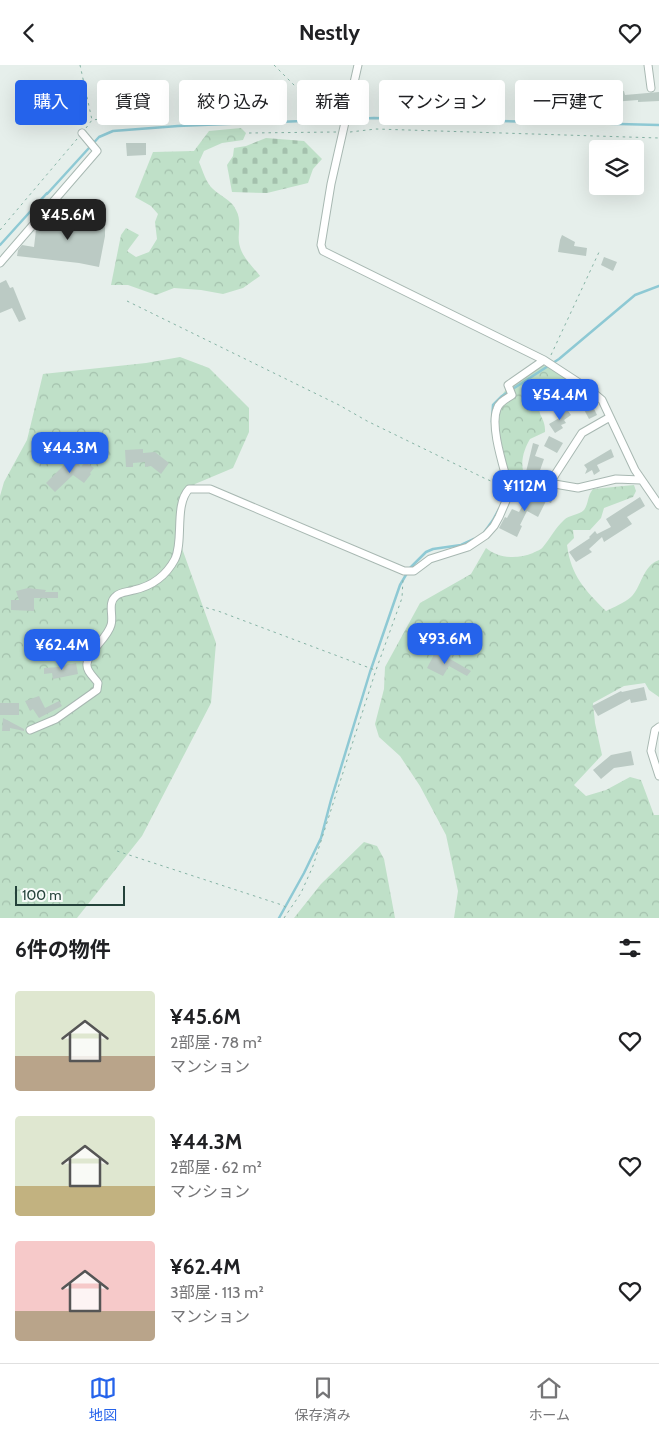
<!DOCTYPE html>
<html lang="ja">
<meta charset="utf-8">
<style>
:root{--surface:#fff;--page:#f2f2f2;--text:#202124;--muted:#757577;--line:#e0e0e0;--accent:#2563eb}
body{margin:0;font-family:Cabin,"Noto Sans JP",sans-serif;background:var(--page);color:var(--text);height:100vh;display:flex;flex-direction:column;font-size:19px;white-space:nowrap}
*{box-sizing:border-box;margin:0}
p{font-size:16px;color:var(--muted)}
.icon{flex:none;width:28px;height:28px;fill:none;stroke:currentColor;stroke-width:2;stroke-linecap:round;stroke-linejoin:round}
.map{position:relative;height:853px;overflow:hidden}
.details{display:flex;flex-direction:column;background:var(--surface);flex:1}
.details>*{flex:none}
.guide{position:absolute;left:15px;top:15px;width:630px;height:45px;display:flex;gap:10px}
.controls{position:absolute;left:589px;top:75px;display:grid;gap:10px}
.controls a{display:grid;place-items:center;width:55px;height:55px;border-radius:5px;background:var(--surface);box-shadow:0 5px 20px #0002;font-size:25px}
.scale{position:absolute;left:15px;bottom:12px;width:110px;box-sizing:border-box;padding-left:5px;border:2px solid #24423a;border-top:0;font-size:14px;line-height:18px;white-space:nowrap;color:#24423a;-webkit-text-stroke:4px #f7fbf9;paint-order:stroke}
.price{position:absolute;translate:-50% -42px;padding:0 11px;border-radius:10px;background:var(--accent);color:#fff;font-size:16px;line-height:32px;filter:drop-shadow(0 1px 2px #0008)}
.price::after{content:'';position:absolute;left:50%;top:30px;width:15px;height:11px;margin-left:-8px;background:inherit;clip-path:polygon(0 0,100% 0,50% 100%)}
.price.current{background:#222;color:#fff}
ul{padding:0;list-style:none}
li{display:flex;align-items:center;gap:15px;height:125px;padding:0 15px}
li span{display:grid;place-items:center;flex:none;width:140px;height:100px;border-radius:5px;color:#555}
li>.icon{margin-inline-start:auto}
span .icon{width:60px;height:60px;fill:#fffc;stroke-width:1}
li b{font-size:21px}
h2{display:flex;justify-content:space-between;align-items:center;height:60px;padding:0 15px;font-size:21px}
.pill{padding:0 18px;border-radius:5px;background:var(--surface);box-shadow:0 5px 20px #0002;font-size:18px;line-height:45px}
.pill.current{background:var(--accent);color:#fff}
header{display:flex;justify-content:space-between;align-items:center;height:65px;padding:0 15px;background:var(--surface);font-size:22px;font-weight:700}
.menu{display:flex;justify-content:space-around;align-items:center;height:70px;border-top:1px solid var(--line);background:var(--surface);font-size:14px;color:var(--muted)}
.menu a{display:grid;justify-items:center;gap:2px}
.menu .current{color:var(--accent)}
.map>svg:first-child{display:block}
</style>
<header><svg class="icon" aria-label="back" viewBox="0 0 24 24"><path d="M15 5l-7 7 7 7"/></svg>Nestly<svg class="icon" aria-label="heart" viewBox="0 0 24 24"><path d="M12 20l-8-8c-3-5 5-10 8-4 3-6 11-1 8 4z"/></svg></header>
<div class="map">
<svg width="659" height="853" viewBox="0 0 659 853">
<defs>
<pattern id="forest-crowns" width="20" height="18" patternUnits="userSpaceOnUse" patternTransform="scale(1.25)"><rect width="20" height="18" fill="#bfe0c8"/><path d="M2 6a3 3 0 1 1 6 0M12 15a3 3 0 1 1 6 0" fill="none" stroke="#a4c1ad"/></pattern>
<pattern id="cemetery-stones" width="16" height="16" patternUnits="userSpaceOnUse" patternTransform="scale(1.25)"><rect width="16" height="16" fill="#bfe0c8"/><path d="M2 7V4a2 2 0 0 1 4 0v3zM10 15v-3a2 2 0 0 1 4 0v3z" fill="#a4c1ad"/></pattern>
</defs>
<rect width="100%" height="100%" fill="#e6efeb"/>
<path fill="url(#forest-crowns)" d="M241 63 246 68 243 75 222 78 204 86 199 97C203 106 206 118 213 124 221 132 231 134 236 145 243 158 236 169 240 182 243 193 253 202 260 211L243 223 223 229 201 225 174 223 156 230 128 220H111L121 170 126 163 139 170 127 186 136 192 149 187 157 174 155 157 158 149 151 141 135 132 153 87 194 86 209 66Z
M180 292 209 303 249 343V367L233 403 195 419 185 437 179 475 216 578 211 638 142 771 77 853H0V431L4 417 27 375 43 309 146 298Z
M543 300 572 316 588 328 574 337 563 330 557 334 543 333C533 349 546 351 545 367L530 374C524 384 519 399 525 411L512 419 509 410 497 358V337L507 323Z
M634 420 636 426 633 432 604 443 601 453 590 465H573L574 473 567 480C571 511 585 525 606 546 614 542 624 538 631 532 641 523 643 500 659 495V632L649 625 645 618 624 621 593 638 595 658 602 690 574 720 586 731 606 725 630 712 641 715 654 750H659V853H454L458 826 446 770 420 721 400 691 379 672 375 659 384 624 385 602 420 538 471 509 486 483C499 494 518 494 533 488 536 486 541 485 543 482 550 474 555 463 564 455 569 450 579 450 584 445 589 438 587 431 593 424Z
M364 777 377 781 384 794 395 853H294L321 819Z"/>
<path fill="url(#cemetery-stones)" d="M266 73 304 76 322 94 313 104 308 118 267 128 232 127 227 100 233 91 234 83 246 81Z"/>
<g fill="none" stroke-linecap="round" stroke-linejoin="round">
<path stroke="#8ec9d4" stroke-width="2.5" d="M47 129 99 72 113 66 178 61 374 53 659 60
M0 180 47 128
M492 357 493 340 502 331 559 294 635 230 659 221
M505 418V430
M483 469 493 455 499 444
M279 853 304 808 321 773 331 735 370 607 400 520 410 503 426 487 433 484 461 480 474 474"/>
</g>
<path fill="#bbcac4" d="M142 22 168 29 166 35 155 32 153 39 146 37 147 35 134 31 137 23 141 24Z
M624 26 625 30 659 27V36L638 37V35L573 40 572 29Z
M126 78H146V90L127 91Z
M49 150 105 155V171L99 202 79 198 17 191 18 185 22 180 34 182 36 165 39 161 47 162Z
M562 170 575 177 574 181 587 183 586 191 558 187 560 175Z
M604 192 617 197 613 206 601 200Z
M6 215 10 223 13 222 26 254 19 257 12 243 0 248V218Z
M589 333 597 350 589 354 580 337Z
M566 343 571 350 564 355 566 358 561 360 563 363 555 368 549 359 561 352 558 348Z
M549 371 563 378 557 388 544 381Z
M533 378 539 380 535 391 544 394 538 411 526 407Z
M143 384V388L155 387 169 398 161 409 151 401 145 402V397L133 398V402H126L125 385Z
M611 384 614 392 597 400 600 406 594 410 592 405 585 409 587 404 584 400Z
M72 392 81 402 85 397 94 403 90 408 91 409 84 418 73 410 55 427 46 418Z
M539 424 554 430 551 438 546 436 538 452 527 446 520 460 522 461 517 472 499 463 505 452 507 453 512 444 519 447 528 431 535 435Z
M640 432 645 441 627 452 632 459 604 477 602 472 589 484 592 487 576 497 569 487 590 473 589 472 595 466 597 469 611 462 606 454Z
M28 523 46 525 45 527H58V533H34V546L11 545V535H19L16 526Z
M436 586 471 606 467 611 449 601 443 611 427 603Z
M76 598 78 609 53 614 52 608 44 609V603L60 602Z
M644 622 647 635 631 638 630 634 598 651 592 641 621 626 622 627Z
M39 631 45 643 59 636 62 641 39 653 33 644 30 646 25 636Z
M0 638H19V650H0Z
M3 653 24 664V666L10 663V666H2Z
M631 686 634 700 614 703 601 714 593 705 611 690Z"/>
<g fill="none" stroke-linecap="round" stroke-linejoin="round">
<g stroke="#a8b8b2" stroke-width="9">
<path id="minor" d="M358 0 331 119 321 180 323 186 544 295 590 325 602 335 635 405 659 440
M648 0 651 23
M0 198 97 86 82 68
M549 419 582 368 610 352
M512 422 508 419C503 400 490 361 497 344 499 337 506 334 512 330L508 320 544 295
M659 662 655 665 651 686 659 711
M30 665 56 654 97 625 98 618C94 612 86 606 87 599 88 586 107 574 111 560 114 551 107 538 116 531 120 527 128 527 134 525 152 521 166 511 175 494 184 475 174 440 189 424H210L404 506H414L430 494 468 482 486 470 494 461 499 452 512 422 520 417 537 416 578 423 616 414 641 415"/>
</g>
<path stroke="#86b3a5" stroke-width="1" stroke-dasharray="2.5 4" stroke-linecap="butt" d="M80 0 92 55
M274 0 302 28 311 42 316 44 340 42
M86 63 92 55 161 47
M350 67 376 64 659 73
M249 68 336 67
M0 165 77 74
M127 236 339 340 367 356 484 413 500 420
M551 290 600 185
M200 541 218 546 375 605
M117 786 282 840 289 844
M284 853 301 828 313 801 376 605 402 533 403 514"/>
<use href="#minor" stroke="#fff" stroke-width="7"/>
</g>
</svg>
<div class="controls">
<a><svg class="icon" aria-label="layers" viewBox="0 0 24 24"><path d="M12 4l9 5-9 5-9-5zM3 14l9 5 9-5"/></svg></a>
</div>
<div class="scale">100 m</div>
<b class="price current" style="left:68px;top:176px">¥45.6M</b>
<b class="price" style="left:560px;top:356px">¥54.4M</b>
<b class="price" style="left:70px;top:409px">¥44.3M</b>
<b class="price" style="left:525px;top:447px">¥112M</b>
<b class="price" style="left:445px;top:600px">¥93.6M</b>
<b class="price" style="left:62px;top:606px">¥62.4M</b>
<div class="guide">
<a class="pill current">購入</a>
<a class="pill">賃貸</a>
<a class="pill">絞り込み</a>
<a class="pill">新着</a>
<a class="pill">マンション</a>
<a class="pill">一戸建て</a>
</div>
</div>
<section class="details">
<h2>6件の物件<svg class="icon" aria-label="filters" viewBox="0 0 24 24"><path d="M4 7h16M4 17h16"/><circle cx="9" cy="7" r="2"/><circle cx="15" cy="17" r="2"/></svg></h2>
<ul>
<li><span style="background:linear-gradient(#dfe7d0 65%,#b9a48a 0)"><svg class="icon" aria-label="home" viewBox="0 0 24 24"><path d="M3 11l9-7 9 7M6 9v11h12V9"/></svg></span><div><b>¥45.6M</b><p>2部屋 · 78 m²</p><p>マンション</p></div><svg class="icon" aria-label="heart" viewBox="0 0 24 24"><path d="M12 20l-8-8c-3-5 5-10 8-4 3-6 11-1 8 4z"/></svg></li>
<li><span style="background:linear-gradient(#dfe7d0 70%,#c2b280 0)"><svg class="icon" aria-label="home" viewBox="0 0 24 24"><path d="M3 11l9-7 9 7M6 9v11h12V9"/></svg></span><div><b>¥44.3M</b><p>2部屋 · 62 m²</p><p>マンション</p></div><svg class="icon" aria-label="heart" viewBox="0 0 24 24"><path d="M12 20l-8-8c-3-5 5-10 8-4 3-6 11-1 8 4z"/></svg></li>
<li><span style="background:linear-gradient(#f6c9c9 70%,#b9a48a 0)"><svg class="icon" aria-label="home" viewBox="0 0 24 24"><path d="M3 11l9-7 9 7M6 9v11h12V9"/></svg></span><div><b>¥62.4M</b><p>3部屋 · 113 m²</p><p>マンション</p></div><svg class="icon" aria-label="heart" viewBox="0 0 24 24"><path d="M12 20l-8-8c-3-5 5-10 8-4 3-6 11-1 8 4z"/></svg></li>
</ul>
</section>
<nav class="menu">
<a class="current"><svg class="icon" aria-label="map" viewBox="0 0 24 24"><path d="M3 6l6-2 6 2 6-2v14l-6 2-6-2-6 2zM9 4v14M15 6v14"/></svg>地図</a>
<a><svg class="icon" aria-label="saved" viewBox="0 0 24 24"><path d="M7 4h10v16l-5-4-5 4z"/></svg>保存済み</a>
<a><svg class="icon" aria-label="home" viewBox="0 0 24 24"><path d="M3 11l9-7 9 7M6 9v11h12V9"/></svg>ホーム</a>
</nav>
